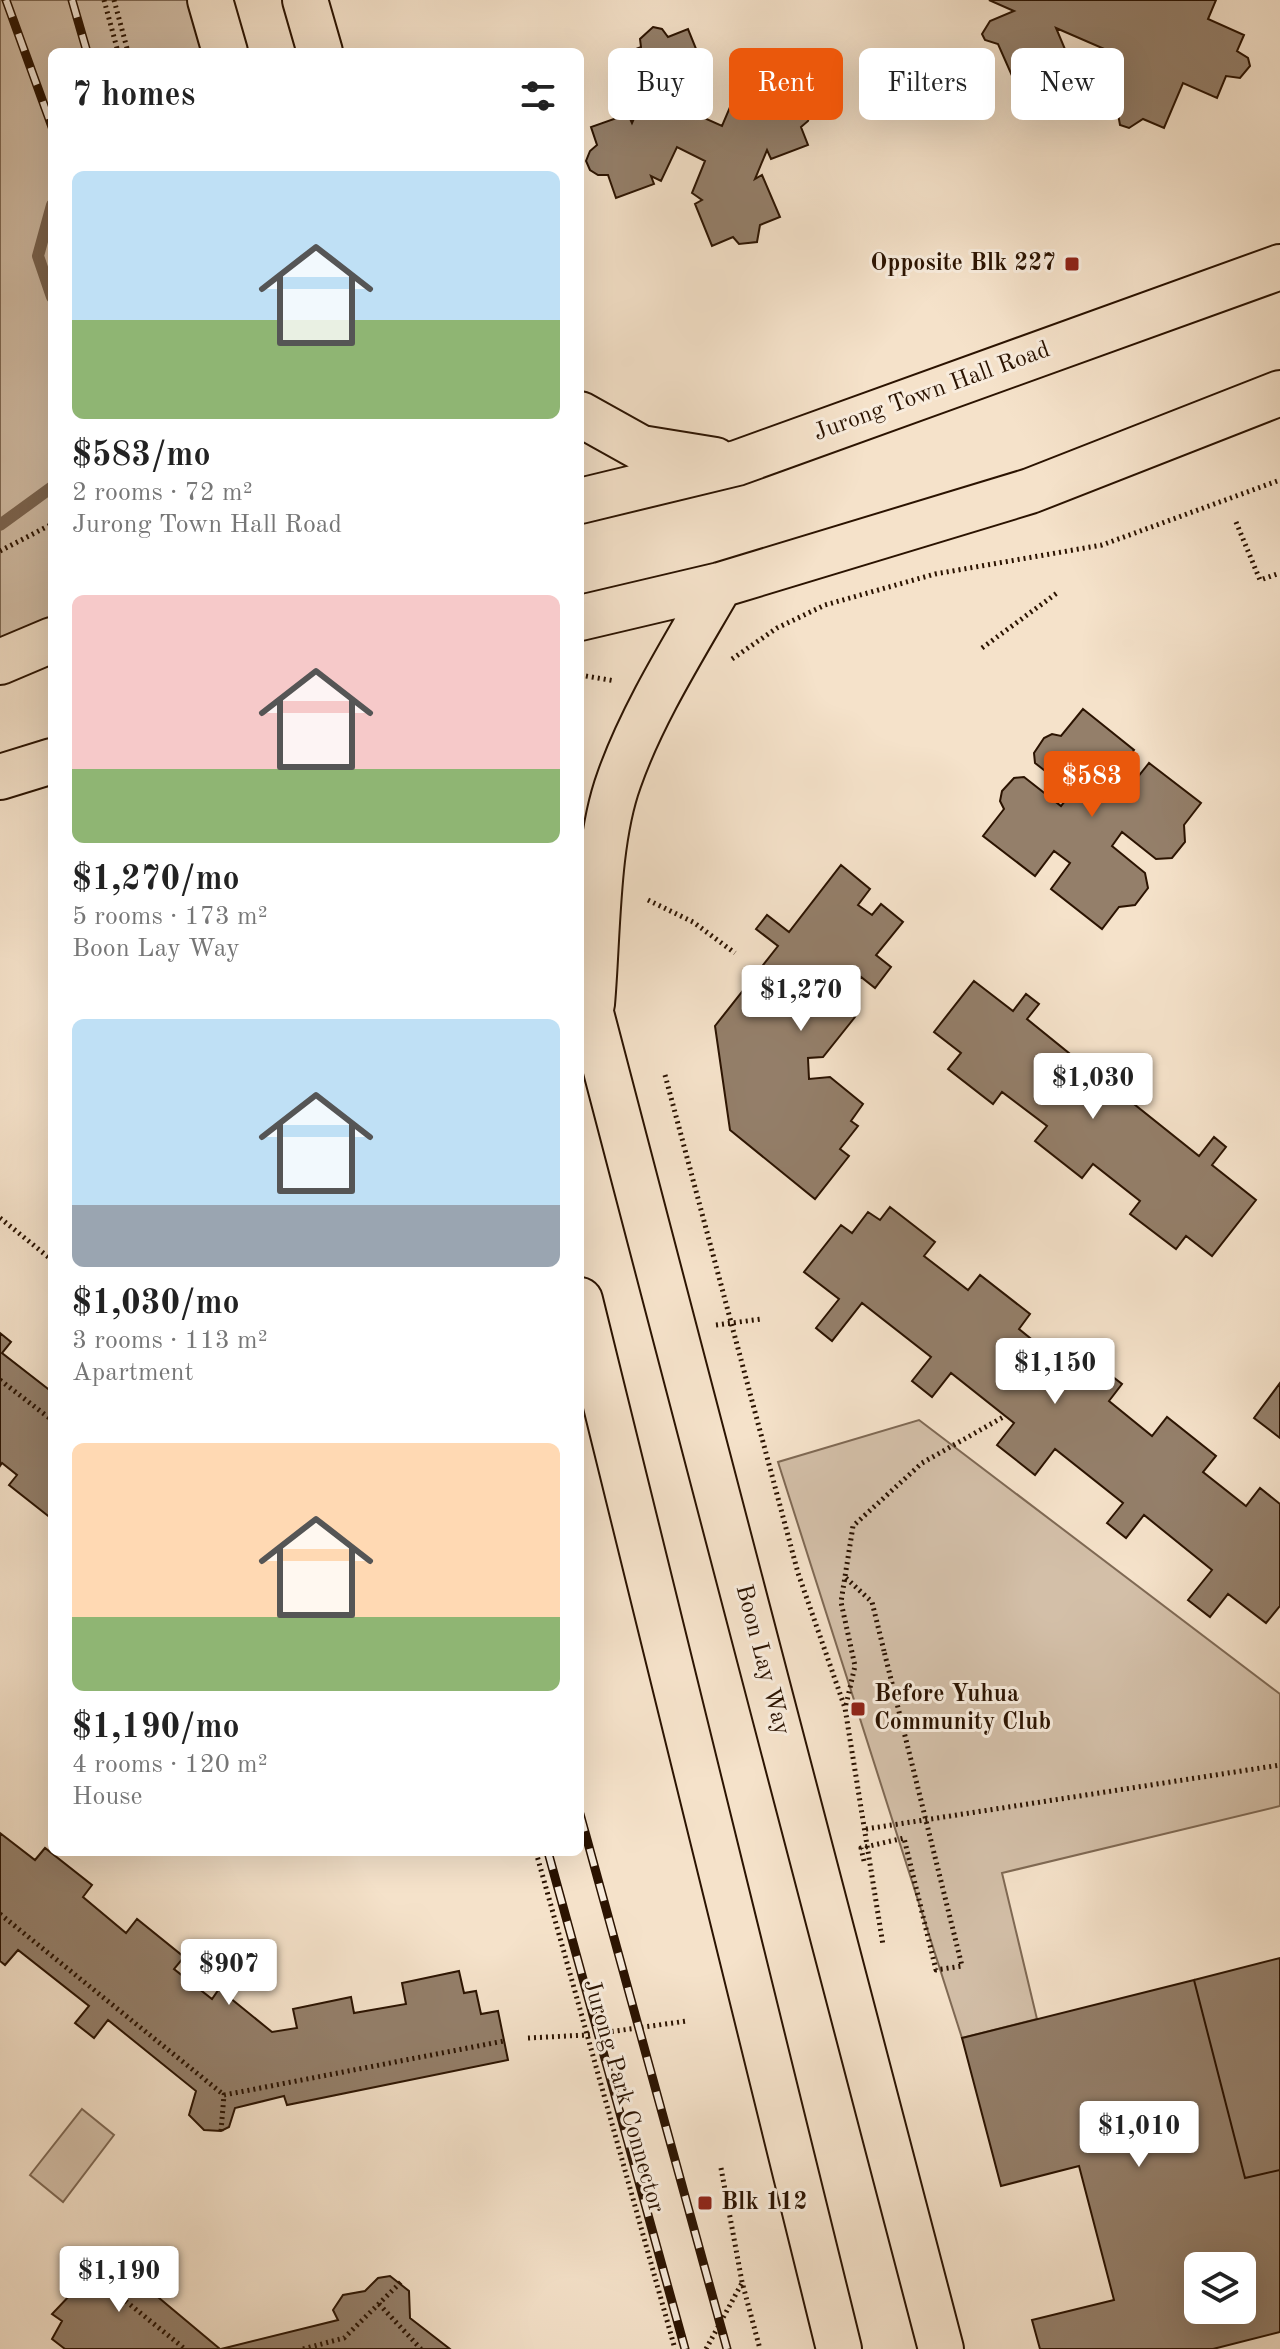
<!DOCTYPE html>
<meta charset="utf-8">
<style>
:root{--surface:#fff;--page:#f2f2f2;--text:#222;--muted:#767676;--accent:#ea580c}
body{margin:0;font-family:"Old Standard TT",serif;background:var(--page);color:var(--text);height:100vh;display:flex;flex-direction:column;font-size:30px;white-space:nowrap}
*{box-sizing:border-box;margin:0}
p{font-size:26px;color:var(--muted)}
.icon{flex:none;width:44px;height:44px;fill:none;stroke:currentColor;stroke-width:2;stroke-linecap:round;stroke-linejoin:round}
.map{position:relative;flex:1;overflow:hidden}
.sheet{position:absolute;left:48px;top:48px;width:536px;height:1808px;display:flex;flex-direction:column;background:var(--surface);border-radius:12px;box-shadow:0 8px 32px #0002}
.sheet>*{flex:none}
.top-card{position:absolute;left:608px;top:48px;width:552px;height:72px;display:flex;gap:16px}
.tools{position:absolute;left:1184px;top:2252px;display:grid;gap:16px}
.tools a{display:grid;place-items:center;width:72px;height:72px;border-radius:12px;background:var(--surface);box-shadow:0 8px 32px #0002;font-size:40px}
.price{position:absolute;translate:-50% -68px;padding:0 18px;border-radius:8px;background:#fff;color:#222;font-size:26px;line-height:52px;filter:drop-shadow(0 2px 4px #0008)}
.price::after{content:'';position:absolute;left:50%;top:48px;width:24px;height:18px;margin-left:-12px;background:inherit;clip-path:polygon(0 0,100% 0,50% 100%)}
.price.current{background:var(--accent);color:#fff}
ul{padding:0;list-style:none}
li{display:grid;align-content:center;gap:16px;height:424px;padding:0 24px}
li span{display:grid;place-items:center;height:248px;border-radius:12px;color:#555}
li>.icon{margin-inline-start:auto}
span .icon{width:144px;height:144px;fill:#fffc;stroke-width:1}
li b{font-size:34px}
h2{display:flex;justify-content:space-between;align-items:center;height:96px;padding:0 24px;font-size:34px}
.pill{padding:0 28px;border-radius:12px;background:var(--surface);box-shadow:0 8px 32px #0002;font-size:28px;line-height:72px}
.pill.current{background:var(--accent);color:#fff}
.map>svg:first-child{display:block}
</style>
<div class="map">
<svg width="1280" height="2349" viewBox="0 0 1280 2349">
<rect width="100%" height="100%" fill="#f5e2ca"/>
<filter id="stains"><feTurbulence type="fractalNoise" baseFrequency=".0025" numOctaves="4"/><feColorMatrix values="0 0 0 0 .2 0 0 0 0 .09 0 0 0 0 .02 0 0 0 .5 -.17"/></filter>
<radialGradient id="worn" r=".72"><stop offset=".6" stop-color="#630" stop-opacity="0"/><stop offset="1" stop-color="#630" stop-opacity=".3"/></radialGradient>
<path fill="#d3bfa8" stroke="#7f6954" stroke-width="2" d="M0 0H210L225 52H52V638L0 662Z
M919 1420 1280 1694V1806L1002 1873 1037 2019 962 2038 778 1462Z
M82 2109 114 2135 63 2202 30 2175Z"/>
<g fill="none" stroke-linecap="round" stroke-linejoin="round">
<path stroke="#7b6551" stroke-width="12" d="M52 205 38 256 52 297
M0 525 52 487"/>
</g>
<path fill="#947f6a" stroke="#2b1301" stroke-width="2" fill-rule="evenodd" d="M989 0H1216L1208 19 1244 35 1237 51 1248 58 1250 66 1240 78 1226 76 1217 98 1183 83 1164 128 1143 119 1129 128 1120 125 1117 108 1097 100 1116 54 1056 28 1075 73 1021 96 998 44 985 40 982 34 990 21 1014 11Z
M653 27 662 29 668 37 688 29 705 71 698 74 708 82 693 113 722 126 736 93 747 98 743 89 781 75 789 97 799 96 807 102 811 111 808 121 801 127 808 145 771 159 767 150 755 179 762 175 780 217 760 225 757 242 739 244 733 237 712 246 695 204 702 200 692 193 705 161 677 147 661 181 651 176 654 184 616 198 608 175H598L590 170 586 161 590 151 597 145 591 127 628 114 632 123 645 94 638 97 621 55 641 47 640 39Z
M1083 709 1134 750 1114 775 1129 788 1149 763 1201 803 1184 825 1185 842 1172 858 1156 859 1122 832 1112 846 1145 873 1148 888 1135 905 1119 907 1102 929 1051 889 1070 863 1054 851 1035 876 983 836 1004 809 1000 801 1002 791 1014 778 1024 777 1061 806 1072 792 1035 763 1034 753 1044 738 1052 734 1061 736Z
M841 865 870 889 858 905 872 915 881 904 903 922 876 955 891 967 875 988 861 977 839 1005 855 1017 823 1057 808 1058 809 1079 830 1077 863 1104 851 1121 858 1126 840 1149 849 1156 815 1199 730 1130 715 1026 778 946 756 929 767 915 789 932Z
M974 981 1013 1011 1026 994 1039 1004 1027 1019 1106 1083 1121 1065 1133 1074 1119 1092 1199 1156 1214 1137 1226 1147 1212 1165 1256 1200 1212 1256 1186 1236 1176 1249 1130 1214 1140 1201 1093 1164 1082 1178 1035 1141 1047 1126 1002 1092 993 1104 948 1069 961 1053 934 1032Z
M890 1207 935 1242 924 1256 968 1290 980 1275 1030 1314 1019 1329 1061 1363 1074 1347 1122 1384 1109 1401 1152 1436 1167 1417 1216 1456 1203 1472 1246 1506 1260 1488 1280 1504V1606L1266 1623 1228 1594 1210 1617 1188 1600 1212 1570 1144 1515 1126 1538 1107 1523 1123 1503 1055 1449 1035 1475 997 1445 1014 1423 951 1373 932 1397 912 1381 931 1357 862 1303 832 1341 816 1328 839 1299 804 1272 841 1225 852 1233 868 1212 880 1220Z
M0 1333 11 1342 2 1353 52 1392V1519L9 1485 17 1475 2 1463 0 1466Z
M1280 1383V1438L1254 1418Z
M0 1833 35 1860 45 1848 92 1885 83 1897 126 1933 137 1919 184 1957 174 1969 212 1999 219 1989 272 2032 297 2028 293 2009 351 1997 354 2013 406 2004 402 1983 459 1971 464 1993 476 1991 481 2014 498 2011 508 2060 287 2105 284 2096 235 2108 229 2127 221 2131 204 2130 189 2115 196 2091 108 2020 94 2038 75 2023 89 2006 18 1950 5 1965 0 1961Z
M1280 1958V2170L1245 2178 1194 1980Z
M1194 1980 1245 2178 1280 2170V2332L1213 2349H1040L1032 2320 1114 2300 1079 2166 1001 2186 962 2038ZM1198 2266H1242V2310H1198Z
M89 2249 129 2283 134 2277 220 2349H65L52 2339 62 2321 52 2314 73 2292 62 2281Z
M390 2276 409 2291 410 2318 450 2349H221L338 2320 333 2310 343 2295 365 2291 378 2278Z"/>
<g fill="none" stroke-linecap="round" stroke-linejoin="round">
<g stroke="#2b1301" stroke-width="48">
<path id="major" d="M210 0 225 52
M305 0 320 52
M580 414 641 448 715 460
M580 501 737 463 1280 267
M580 618 720 585 1030 491 1280 393
M0 662 52 640
M0 777 52 761
M580 971 941 2349
M592 1004C598 936 596 843 619 780 642 714 685 646 720 585
M580 1300 839 2349"/>
</g>
<path stroke="#2b1301" stroke-width="5" stroke-dasharray="2 4" stroke-linecap="butt" d="M104 0 118 52
M114 0 128 52
M1236 522 1260 580 1280 573
M0 551 52 524
M982 648 1057 593
M732 659 777 628 825 605 935 574 1102 545 1280 480
M580 675 615 681
M648 900 693 922 735 953
M665 1075 798 1573 845 1708 883 1945
M0 1218 52 1260
M716 1325 762 1319
M0 1380 52 1420
M846 1578 872 1602 884 1651
M846 1705 855 1666 841 1602 853 1526 922 1463 1005 1416
M866 1829 1280 1765
M536 1852 675 2349
M0 1914 224 2095
M528 2038 587 2035 687 2021
M221 2131 224 2095 504 2041
M721 2168 742 2282 760 2349
M79 2262 107 2286 117 2273
M107 2286 185 2349
M379 2304 421 2349
M303 2349 344 2338 401 2282
M706 2349 742 2283"/>
<use href="#major" stroke="#f5e2ca" stroke-width="44"/>
<g stroke="#2b1301" stroke-width="9">
<path id="rail" d="M6 0 52 127
M72 0 87 52
M580 1814 727 2349
M548 1852 685 2349"/>
</g>
<use href="#rail" stroke="#f8ecdd" stroke-width="6" stroke-dasharray="18" stroke-linecap="butt"/>
<path stroke="#2b1301" stroke-width="5" stroke-dasharray="2 4" stroke-linecap="butt" d="M864 1861 861 1848 904 1838 936 1970 962 1966 884 1651"/>
</g>
<g fill="#8f2418" stroke="#f8ecdd" stroke-width="3">
<rect x="1064" y="256" width="16" height="16" rx="4"/>
<rect x="850" y="1701" width="16" height="16" rx="4"/>
<rect x="697" y="2195" width="16" height="16" rx="4"/>
</g>
<g text-anchor="middle" dominant-baseline="central" stroke-width="6" stroke-linejoin="round" paint-order="stroke">
<g font-size="24" font-weight="bold" fill="#2b1301" stroke="#f8ecdd" text-anchor="start">
<text x="1056" y="264" text-anchor="end">Opposite Blk 227</text>
<text x="874" y="1695">Before Yuhua<tspan x="874" dy="28">Community Club</tspan></text>
<text x="721" y="2203">Blk 112</text>
</g>
<g font-size="24" fill="#2b1301" stroke="#f8ecdd">
<text transform="translate(932 392) rotate(-20)">Jurong Town Hall Road</text>
<text transform="translate(762 1660) rotate(75)">Boon Lay Way</text>
<text transform="translate(623 2096) rotate(74)">Jurong Park Connector</text>
</g>
</g>
<rect width="100%" height="100%" filter="url(#stains)"/>
<rect width="100%" height="100%" fill="url(#worn)"/>
</svg>
<div class="tools">
<a><svg class="icon" aria-label="layers" viewBox="0 0 24 24"><path d="M12 4l9 5-9 5-9-5zM3 14l9 5 9-5"/></svg></a>
</div>
<b class="price current" style="left:1092px;top:819px">$583</b>
<b class="price" style="left:801px;top:1033px">$1,270</b>
<b class="price" style="left:1093px;top:1121px">$1,030</b>
<b class="price" style="left:1055px;top:1406px">$1,150</b>
<b class="price" style="left:229px;top:2007px">$907</b>
<b class="price" style="left:1139px;top:2169px">$1,010</b>
<b class="price" style="left:119px;top:2314px">$1,190</b>
<div class="top-card">
<a class="pill">Buy</a>
<a class="pill current">Rent</a>
<a class="pill">Filters</a>
<a class="pill">New</a>
</div>
<section class="sheet">
<h2>7 homes<svg class="icon" aria-label="filters" viewBox="0 0 24 24"><path d="M4 7h16M4 17h16"/><circle cx="9" cy="7" r="2"/><circle cx="15" cy="17" r="2"/></svg></h2>
<ul>
<li><span style="background:linear-gradient(#bfe0f5 60%,#8fb573 0)"><svg class="icon" aria-label="home" viewBox="0 0 24 24"><path d="M3 11l9-7 9 7M6 9v11h12V9"/></svg></span><div><b>$583/mo</b><p>2 rooms · 72 m²</p><p>Jurong Town Hall Road</p></div></li>
<li><span style="background:linear-gradient(#f6c9c9 70%,#8fb573 0)"><svg class="icon" aria-label="home" viewBox="0 0 24 24"><path d="M3 11l9-7 9 7M6 9v11h12V9"/></svg></span><div><b>$1,270/mo</b><p>5 rooms · 173 m²</p><p>Boon Lay Way</p></div></li>
<li><span style="background:linear-gradient(#bfe0f5 75%,#9aa5b1 0)"><svg class="icon" aria-label="home" viewBox="0 0 24 24"><path d="M3 11l9-7 9 7M6 9v11h12V9"/></svg></span><div><b>$1,030/mo</b><p>3 rooms · 113 m²</p><p>Apartment</p></div></li>
<li><span style="background:linear-gradient(#ffd9b3 70%,#8fb573 0)"><svg class="icon" aria-label="home" viewBox="0 0 24 24"><path d="M3 11l9-7 9 7M6 9v11h12V9"/></svg></span><div><b>$1,190/mo</b><p>4 rooms · 120 m²</p><p>House</p></div></li>
</ul>
</section>
</div>
